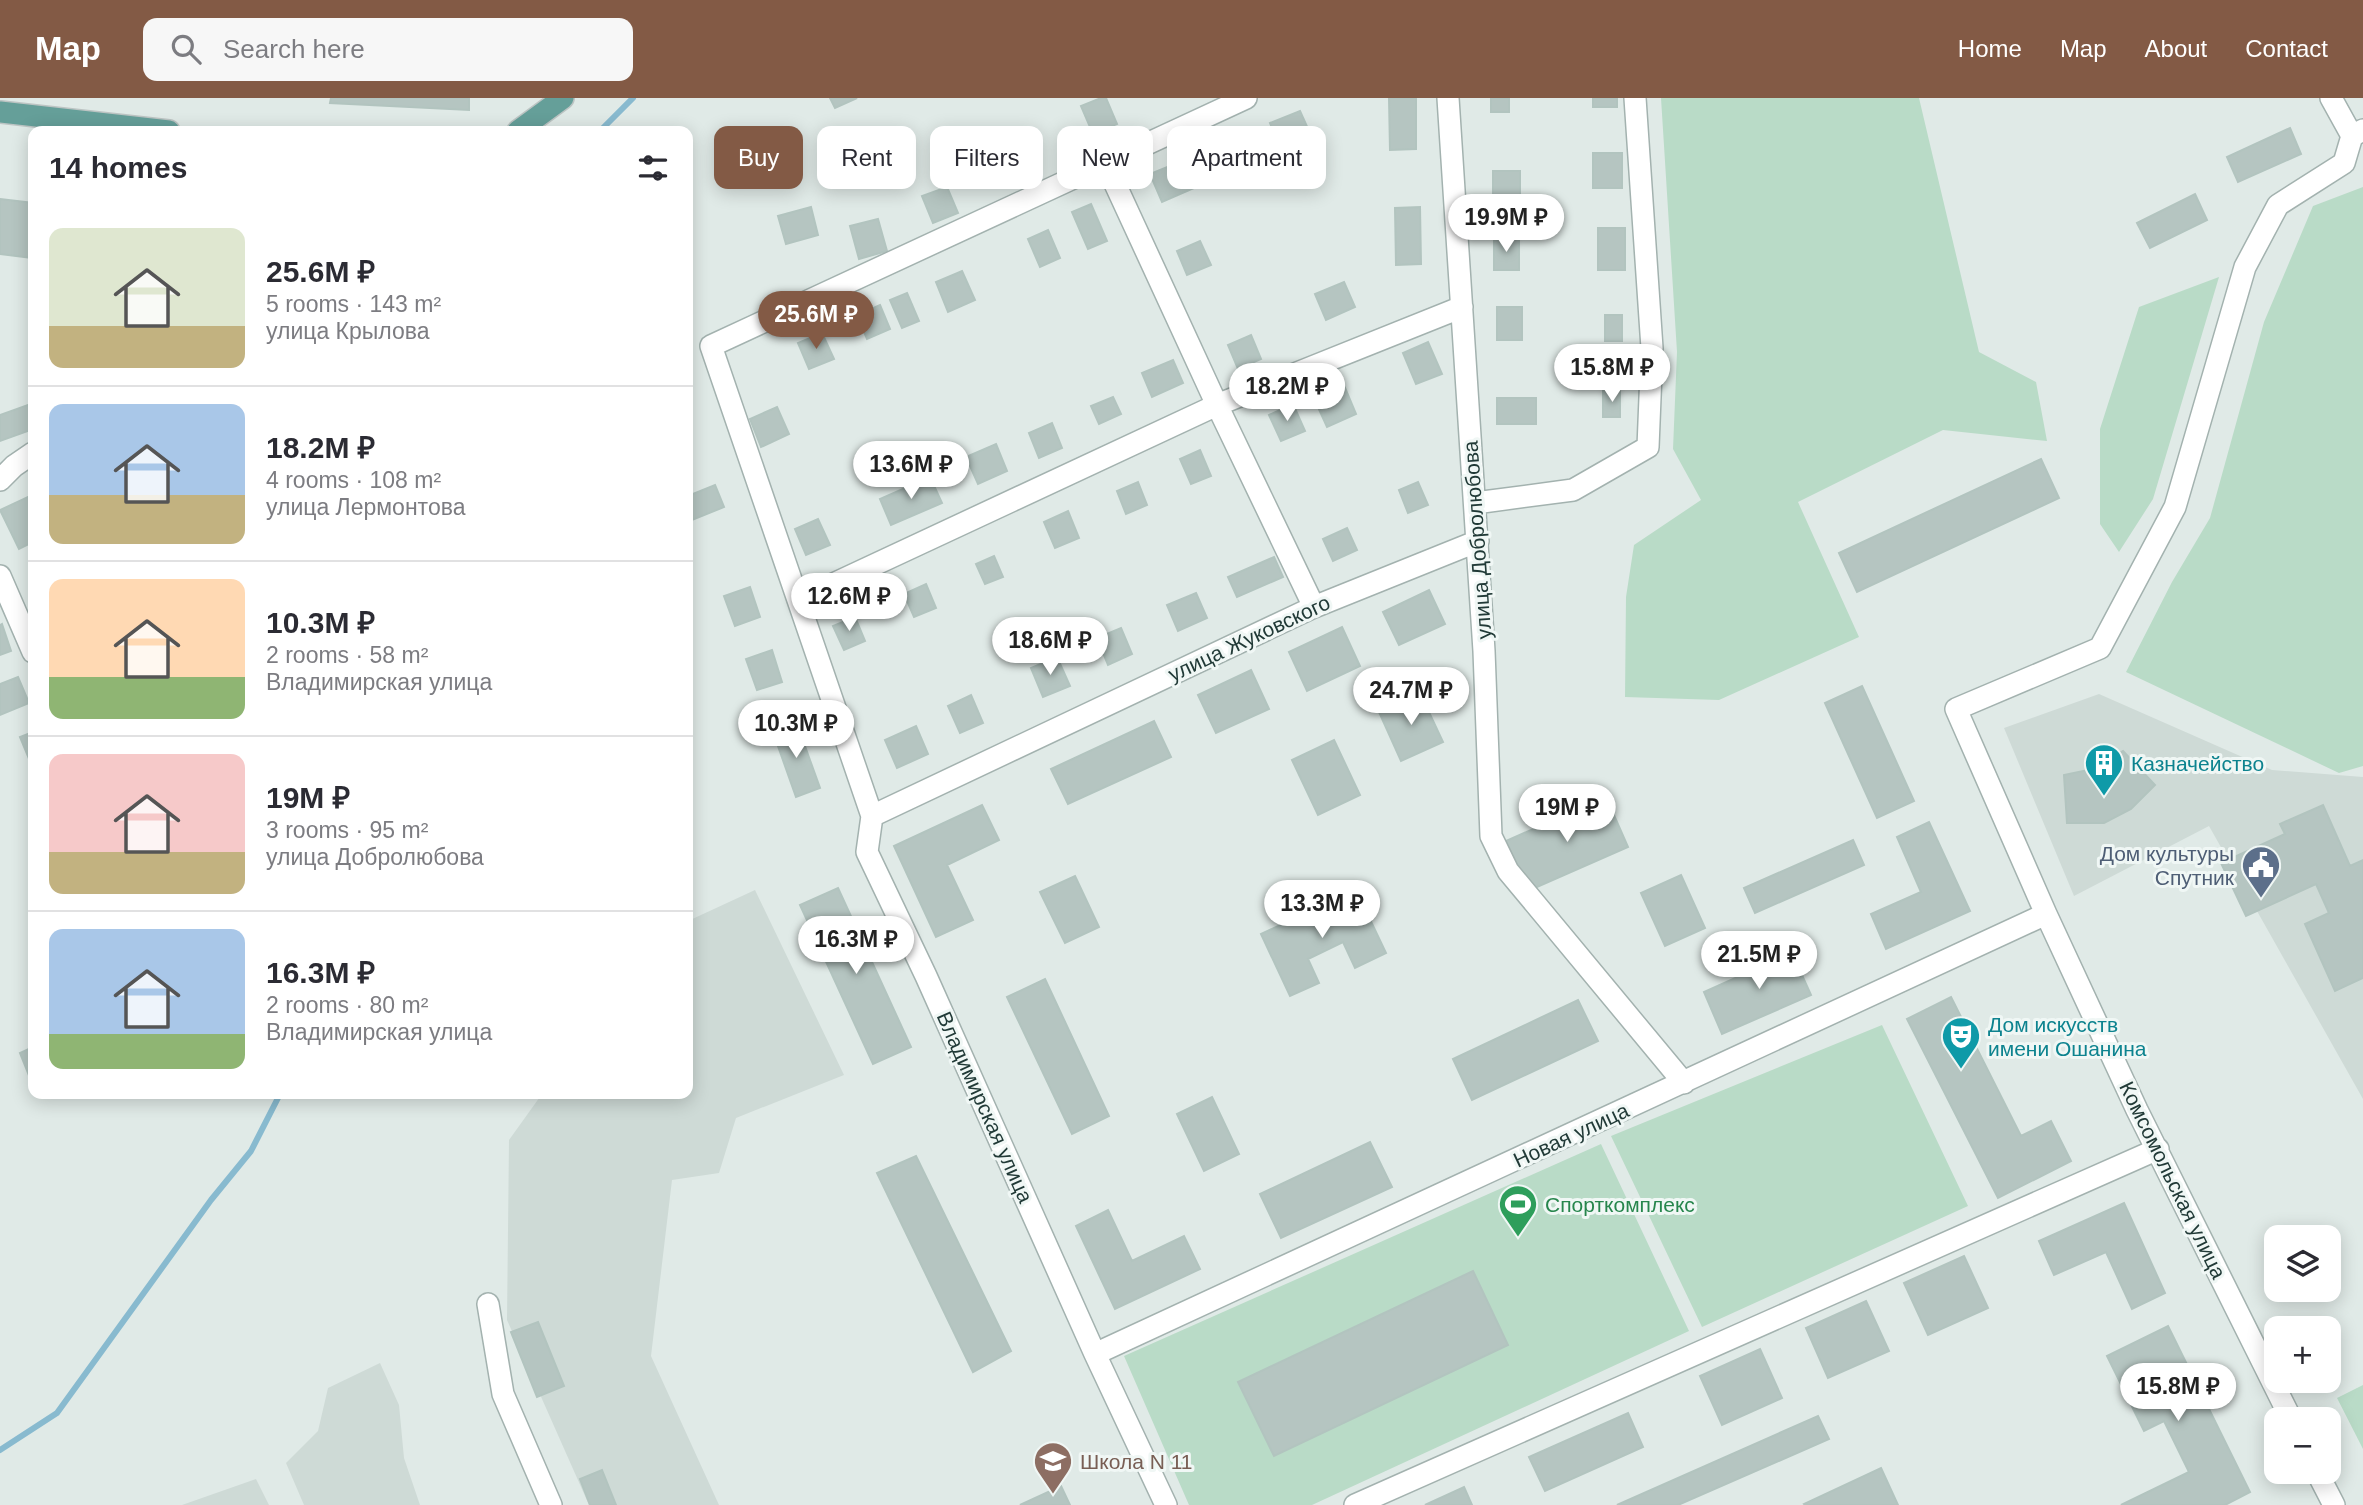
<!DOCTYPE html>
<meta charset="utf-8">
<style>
:root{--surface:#fff;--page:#f7f7f7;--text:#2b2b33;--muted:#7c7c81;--line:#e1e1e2;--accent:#835a45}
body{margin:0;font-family:Helvetica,sans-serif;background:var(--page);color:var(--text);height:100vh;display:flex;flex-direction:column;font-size:26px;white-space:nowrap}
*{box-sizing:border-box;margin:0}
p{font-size:23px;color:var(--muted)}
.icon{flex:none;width:38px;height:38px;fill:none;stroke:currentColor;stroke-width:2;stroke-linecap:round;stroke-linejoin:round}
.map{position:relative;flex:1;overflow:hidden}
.side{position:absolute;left:28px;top:28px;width:665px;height:973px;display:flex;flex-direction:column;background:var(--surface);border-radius:14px;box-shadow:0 4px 18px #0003}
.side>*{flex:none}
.banner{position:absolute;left:714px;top:28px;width:665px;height:63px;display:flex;gap:14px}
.buttons{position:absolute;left:2264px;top:1127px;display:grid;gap:14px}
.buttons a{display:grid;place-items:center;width:77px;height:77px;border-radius:14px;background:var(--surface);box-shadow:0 4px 18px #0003;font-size:35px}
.price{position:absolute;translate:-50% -60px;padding:0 16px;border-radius:24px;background:#fff;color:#222;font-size:23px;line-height:46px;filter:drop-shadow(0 2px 4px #0008)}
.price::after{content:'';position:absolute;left:50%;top:42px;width:21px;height:16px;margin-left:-10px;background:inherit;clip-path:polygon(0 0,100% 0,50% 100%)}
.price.on{background:var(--accent);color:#fff}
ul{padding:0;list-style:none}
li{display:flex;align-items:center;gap:21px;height:175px;padding:0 21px}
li+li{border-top:2px solid var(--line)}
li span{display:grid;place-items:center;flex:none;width:196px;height:140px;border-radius:14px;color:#555}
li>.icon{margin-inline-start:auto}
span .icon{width:84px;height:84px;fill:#fffc;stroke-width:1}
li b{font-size:30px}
h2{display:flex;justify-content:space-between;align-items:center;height:84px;padding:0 21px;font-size:30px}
.tag{padding:0 24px;border-radius:14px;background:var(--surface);box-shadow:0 4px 18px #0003;font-size:24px;line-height:63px}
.tag.on{background:var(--accent);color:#fff}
header{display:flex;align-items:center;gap:42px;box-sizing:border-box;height:98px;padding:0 35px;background:var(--accent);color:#fff}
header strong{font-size:33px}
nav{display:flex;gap:38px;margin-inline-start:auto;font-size:24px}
.search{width:490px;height:63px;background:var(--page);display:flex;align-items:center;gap:18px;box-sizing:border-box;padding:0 24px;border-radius:14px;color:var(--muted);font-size:26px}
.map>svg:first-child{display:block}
</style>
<header>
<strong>Map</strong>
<div class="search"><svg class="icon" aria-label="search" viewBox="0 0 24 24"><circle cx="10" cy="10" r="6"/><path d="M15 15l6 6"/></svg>Search here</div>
<nav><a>Home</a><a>Map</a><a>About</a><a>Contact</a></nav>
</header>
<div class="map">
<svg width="2363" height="1407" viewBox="0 0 2363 1407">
<rect width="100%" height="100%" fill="#e0eae7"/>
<path fill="#cedad6" d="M2099 596 2272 672 2363 679V1001L2209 728 2074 798 2004 630Z
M755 792 844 977 736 1020 719 1075 672 1082 651 1258 719 1407H589L507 1222 509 1042 542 996H688V823Z
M380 1265 399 1307 404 1360 420 1407H304L286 1365 318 1333 328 1290Z
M256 1381 269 1407H182Z"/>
<path fill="#b9dbc7" d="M1661 0H1919L1979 254 2036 284 2047 343 1943 332 1798 404 1859 539 1719 602 1625 599 1626 499 1634 447 1701 402 1673 351 1677 254Z
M2363 89V668L2339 675 2126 574 2172 484 2210 420 2264 224 2313 108Z
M2219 179 2153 401 2119 454 2100 426V331L2139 209Z
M1882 927 1968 1108 1702 1229 1611 1038Z
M1601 1046 1689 1233 1312 1407H1189L1124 1258Z
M2363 1287V1351L2337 1300Z"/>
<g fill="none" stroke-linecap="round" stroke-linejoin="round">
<path stroke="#88bacf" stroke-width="6" d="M600 33 633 0
M0 1352 57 1315 211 1102 251 1053 280 996"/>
</g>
<path fill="#b5c5c1" stroke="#b2c4bf" stroke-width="2" d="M331 0H469V12L330 5Z
M830 0H857L835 10Z
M1101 0H1106L1117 26 1093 36 1081 8Z
M1389 0H1416V51L1390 52Z
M1491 0H1509V14H1491Z
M1593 0H1617V9H1593Z
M1300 13 1309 33 1279 46 1270 25Z
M2290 30 2301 56 2238 84 2227 59Z
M1593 55H1622V90H1593Z
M1182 63 1194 90 1162 104 1150 76Z
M1493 73H1520V100H1493Z
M947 89 958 115 933 125 922 98Z
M2195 96 2207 122 2150 150 2137 125Z
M0 101 33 105V160L0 156Z
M1091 106 1107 143 1088 151 1072 114Z
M811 109 818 137 786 146 778 118Z
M1420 109 1421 166 1396 167 1395 110Z
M878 121 887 153 859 161 850 128Z
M1598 130H1625V172H1598Z
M1048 132 1060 160 1040 169 1028 141Z
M1494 140H1519V172H1494Z
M1200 143 1211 167 1187 177 1177 153Z
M962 173 975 202 948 214 936 184Z
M1344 184 1355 209 1326 222 1315 196Z
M907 195 919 223 902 230 890 202Z
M880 207 890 231 867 241 857 217Z
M1497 209H1522V242H1497Z
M1605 217H1622V243H1605Z
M822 235 834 261 809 271 798 245Z
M1251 237 1261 261 1238 271 1228 247Z
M1428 244 1442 276 1416 286 1403 255Z
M1173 262 1183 285 1152 299 1142 275Z
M1343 285 1356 316 1327 329 1313 298Z
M1603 293H1620V319H1603Z
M1113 299 1121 316 1099 326 1091 308Z
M1497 300H1536V326H1497Z
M1293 306 1305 333 1281 343 1269 317Z
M28 307 33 319V331L0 343V317Z
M777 309 789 336 761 349 750 321Z
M1052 325 1062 350 1039 360 1029 335Z
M996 346 1007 373 978 386 966 359Z
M1200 352 1211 378 1191 386 1180 361Z
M2041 361 2059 400 1857 494 1839 455Z
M930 379 942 405 891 427 880 401Z
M1138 384 1147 407 1126 416 1117 393Z
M1418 384 1428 407 1408 415 1399 392Z
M715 387 724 409 692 422 688 411V398Z
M30 398 33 405V444L19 451 0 412Z
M1068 413 1079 440 1055 450 1044 424Z
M818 421 830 447 806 457 795 431Z
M1347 430 1357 452 1333 463 1323 441Z
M994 458 1003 479 985 486 976 466Z
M1274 459 1283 479 1237 499 1228 479Z
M926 486 936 510 914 519 904 496Z
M750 489 760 519 735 528 724 498Z
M1429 492 1445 526 1399 547 1383 514Z
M1196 495 1207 520 1178 533 1167 507Z
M855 519 865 543 844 552 833 528Z
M2 526 11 553 0 557V527Z
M1342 529 1360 568 1307 593 1289 554Z
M1121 530 1132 556 1108 567 1097 540Z
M772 552 782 584 757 592 746 561Z
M1057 559 1070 588 1043 599 1031 570Z
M1251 572 1269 611 1216 635 1198 597Z
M18 579 29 605 0 617V586Z
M1862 588 1914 703 1877 720 1825 605Z
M1420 595 1443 644 1401 663 1379 614Z
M971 597 983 625 960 635 948 608Z
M1154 623 1171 659 1068 706 1051 671Z
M797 626 820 690 796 699 773 634Z
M916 628 928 656 897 670 885 642Z
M33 634V667L32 668 20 639Z
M1334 642 1360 697 1318 717 1292 662Z
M2123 653 2155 687 2131 711 2104 725H2067L2064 677 2093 671Z
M1606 699 1628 749 1528 793 1506 743Z
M982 707 999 742 947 767 973 822 936 839 894 748Z
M2323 707 2350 768 2363 762V880L2335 893 2305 826 2329 815 2316 786 2246 818 2221 765 2285 736 2280 726Z
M1929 724 1970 813 1886 851 1871 816 1921 794 1897 739Z
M1853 742 1864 767 1755 815 1744 790Z
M1681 777 1705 830 1665 848 1641 795Z
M1075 778 1099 829 1065 845 1040 794Z
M838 790 911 949 873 966 800 807Z
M1356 792 1386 855 1355 870 1343 844 1308 861 1319 885 1290 898 1261 836Z
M1788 846 1811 897 1722 936 1704 894 1760 869 1756 860Z
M1045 881 1109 1018 1072 1036 1007 899Z
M1951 899 2021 1038 2051 1023 2071 1063 1998 1100 1907 921Z
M1578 902 1598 943 1472 1002 1453 961Z
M33 949V985H32L20 955Z
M1212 999 1239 1056 1204 1073 1177 1016Z
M1370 1044 1392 1089 1281 1140 1260 1096Z
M916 1058 1011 1253 973 1274 877 1075Z
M2124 1105 2165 1195 2132 1211 2106 1154 2054 1177 2039 1143Z
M1108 1112 1132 1163 1184 1138 1200 1171 1115 1211 1076 1128Z
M1964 1158 1988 1210 1928 1237 1904 1185Z
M1473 1173 1508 1247 1274 1358 1238 1284Z
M1866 1203 1889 1253 1828 1280 1806 1230Z
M538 1224 564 1288 537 1299 511 1234Z
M2168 1228 2250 1394 2225 1407H2121L2189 1374 2164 1323 2144 1333 2107 1258Z
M1760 1251 1782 1300 1722 1327 1700 1278Z
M1628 1315 1643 1349 1545 1393 1529 1359Z
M1818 1318 1829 1341 1678 1407H1617Z
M1881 1370 1898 1407H1805L1804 1406Z
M602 1372 616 1407H590L580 1381Z
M1061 1388 1070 1407H1020Z
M1464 1389 1472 1407H1425Z"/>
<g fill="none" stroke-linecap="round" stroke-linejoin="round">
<g stroke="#a3b2af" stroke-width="24">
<path id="minor" d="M1448 0 1484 553 1491 738 1508 773 1684 985
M2331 0 2352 38
M1105 64 1217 307 1314 509
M0 382 14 368 33 355
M1475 405 1573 392 1648 349 1652 250 1635 0
M0 478 33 554
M799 502 1217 307 1462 209
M872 718 1314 509 1478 443
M488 1206 503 1296 551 1407
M1095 1256 2046 816
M2291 1321 2137 1012 2046 816 1956 611 2100 550 2175 409 2245 169 2278 107 2344 65 2352 38 2363 32
M2317 1374 2334 1407
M1166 1407 1095 1256 926 878 867 754 872 718 711 248 1246 0
M1355 1407 2158 1051"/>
</g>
<g stroke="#bcc4c3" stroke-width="24">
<path id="major" d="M0 14 169 33
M518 33 563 0"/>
</g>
<use href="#minor" stroke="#fff" stroke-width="21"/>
<use href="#major" stroke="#659f99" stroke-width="21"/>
</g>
<defs>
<g id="building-pin" transform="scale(2.0125)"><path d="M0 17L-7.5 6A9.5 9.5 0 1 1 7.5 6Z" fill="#0f9aa8" stroke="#f0f7f5"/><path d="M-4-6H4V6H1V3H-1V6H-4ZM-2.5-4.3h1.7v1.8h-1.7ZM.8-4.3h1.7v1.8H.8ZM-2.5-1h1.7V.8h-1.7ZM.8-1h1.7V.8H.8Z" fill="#fff"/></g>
<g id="civic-pin" transform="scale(2.0125)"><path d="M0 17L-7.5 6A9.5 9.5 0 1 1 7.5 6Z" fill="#5c6f8a" stroke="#f0f7f5"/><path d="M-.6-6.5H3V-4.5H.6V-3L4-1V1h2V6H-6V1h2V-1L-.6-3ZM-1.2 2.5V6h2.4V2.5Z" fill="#fff"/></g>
<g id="theatre-pin" transform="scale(2.0125)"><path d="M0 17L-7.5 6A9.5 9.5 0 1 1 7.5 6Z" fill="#0f9aa8" stroke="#f0f7f5"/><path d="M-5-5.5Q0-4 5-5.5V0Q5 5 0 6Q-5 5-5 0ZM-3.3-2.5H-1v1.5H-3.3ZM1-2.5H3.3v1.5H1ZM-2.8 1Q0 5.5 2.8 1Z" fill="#fff"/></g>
<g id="stadium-pin" transform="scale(2.0125)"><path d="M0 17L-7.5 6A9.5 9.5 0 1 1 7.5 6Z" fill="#2e9e5b" stroke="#f0f7f5"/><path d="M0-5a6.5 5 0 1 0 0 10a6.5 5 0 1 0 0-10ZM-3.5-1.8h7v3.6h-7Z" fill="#fff"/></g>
<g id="school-pin" transform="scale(2.0125)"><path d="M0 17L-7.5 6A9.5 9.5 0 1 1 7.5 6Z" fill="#8d6e63" stroke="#f0f7f5"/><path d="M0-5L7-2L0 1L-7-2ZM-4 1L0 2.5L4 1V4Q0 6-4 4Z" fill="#fff"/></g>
</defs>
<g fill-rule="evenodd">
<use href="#building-pin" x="2104" y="665"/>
<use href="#civic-pin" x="2261" y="767"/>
<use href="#theatre-pin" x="1961" y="938"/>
<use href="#stadium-pin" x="1518" y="1106"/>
<use href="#school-pin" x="1053" y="1363"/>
</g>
<g text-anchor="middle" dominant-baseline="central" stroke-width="6" stroke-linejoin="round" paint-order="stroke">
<g font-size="21" fill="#213a37" stroke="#f0f7f5">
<text transform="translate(1477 442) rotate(-94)">улица Добролюбова</text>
<text transform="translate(1249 540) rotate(-25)">улица Жуковского</text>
<text transform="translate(985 1009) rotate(66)">Владимирская улица</text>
<text transform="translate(1571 1037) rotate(-25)">Новая улица</text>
<text transform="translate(2173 1082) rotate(64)">Комсомольская улица</text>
</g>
<g font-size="21" fill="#0d838f" stroke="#f0f7f5" text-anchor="start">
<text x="2131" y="665">Казначейство</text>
<text x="1988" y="926">Дом искусств<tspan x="1988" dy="24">имени Ошанина</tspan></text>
</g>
<g font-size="21" fill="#4e5e75" stroke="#f0f7f5" text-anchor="end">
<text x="2234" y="755">Дом культуры<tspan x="2234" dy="24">Спутник</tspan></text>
</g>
<g font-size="21" fill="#27864d" stroke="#f0f7f5" text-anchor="start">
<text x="1545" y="1106">Спорткомплекс</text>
</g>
<g font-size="21" fill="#785e54" stroke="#f0f7f5" text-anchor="start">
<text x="1080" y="1363">Школа N 11</text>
</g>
</g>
</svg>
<div class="buttons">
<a><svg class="icon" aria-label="layers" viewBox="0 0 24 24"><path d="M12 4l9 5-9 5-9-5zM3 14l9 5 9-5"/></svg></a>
<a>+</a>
<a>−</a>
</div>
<b class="price" style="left:1506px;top:156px">19.9M ₽</b>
<b class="price on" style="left:816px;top:253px">25.6M ₽</b>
<b class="price" style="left:1612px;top:306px">15.8M ₽</b>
<b class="price" style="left:1287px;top:325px">18.2M ₽</b>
<b class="price" style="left:911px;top:403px">13.6M ₽</b>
<b class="price" style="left:849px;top:535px">12.6M ₽</b>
<b class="price" style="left:1050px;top:579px">18.6M ₽</b>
<b class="price" style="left:1411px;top:629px">24.7M ₽</b>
<b class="price" style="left:796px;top:662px">10.3M ₽</b>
<b class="price" style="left:1567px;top:746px">19M ₽</b>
<b class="price" style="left:1322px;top:842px">13.3M ₽</b>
<b class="price" style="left:856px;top:878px">16.3M ₽</b>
<b class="price" style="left:1759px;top:893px">21.5M ₽</b>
<b class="price" style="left:2178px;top:1325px">15.8M ₽</b>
<div class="banner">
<a class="tag on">Buy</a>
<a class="tag">Rent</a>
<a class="tag">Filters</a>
<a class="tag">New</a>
<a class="tag">Apartment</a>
</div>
<section class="side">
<h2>14 homes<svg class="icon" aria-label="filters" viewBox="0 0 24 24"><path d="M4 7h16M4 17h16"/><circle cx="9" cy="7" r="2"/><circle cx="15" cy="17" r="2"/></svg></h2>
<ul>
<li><span style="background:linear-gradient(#dfe7d0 70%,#c2b280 0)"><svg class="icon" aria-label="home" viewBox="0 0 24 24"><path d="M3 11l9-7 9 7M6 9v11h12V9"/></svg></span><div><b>25.6M ₽</b><p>5 rooms · 143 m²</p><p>улица Крылова</p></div></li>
<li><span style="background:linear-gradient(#a9c7e8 65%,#c2b280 0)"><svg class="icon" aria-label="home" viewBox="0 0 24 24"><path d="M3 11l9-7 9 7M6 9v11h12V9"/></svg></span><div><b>18.2M ₽</b><p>4 rooms · 108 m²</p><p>улица Лермонтова</p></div></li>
<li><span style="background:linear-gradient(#ffd9b3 70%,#8fb573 0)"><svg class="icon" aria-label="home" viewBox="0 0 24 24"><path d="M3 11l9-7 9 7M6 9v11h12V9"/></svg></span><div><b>10.3M ₽</b><p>2 rooms · 58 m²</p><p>Владимирская улица</p></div></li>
<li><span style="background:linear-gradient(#f6c9c9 70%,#c2b280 0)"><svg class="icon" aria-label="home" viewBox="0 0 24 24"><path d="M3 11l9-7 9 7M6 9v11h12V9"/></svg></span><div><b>19M ₽</b><p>3 rooms · 95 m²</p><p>улица Добролюбова</p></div></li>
<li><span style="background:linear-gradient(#a9c7e8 75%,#8fb573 0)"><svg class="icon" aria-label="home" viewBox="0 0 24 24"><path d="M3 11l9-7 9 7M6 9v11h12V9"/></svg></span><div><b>16.3M ₽</b><p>2 rooms · 80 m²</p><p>Владимирская улица</p></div></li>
</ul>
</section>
</div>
